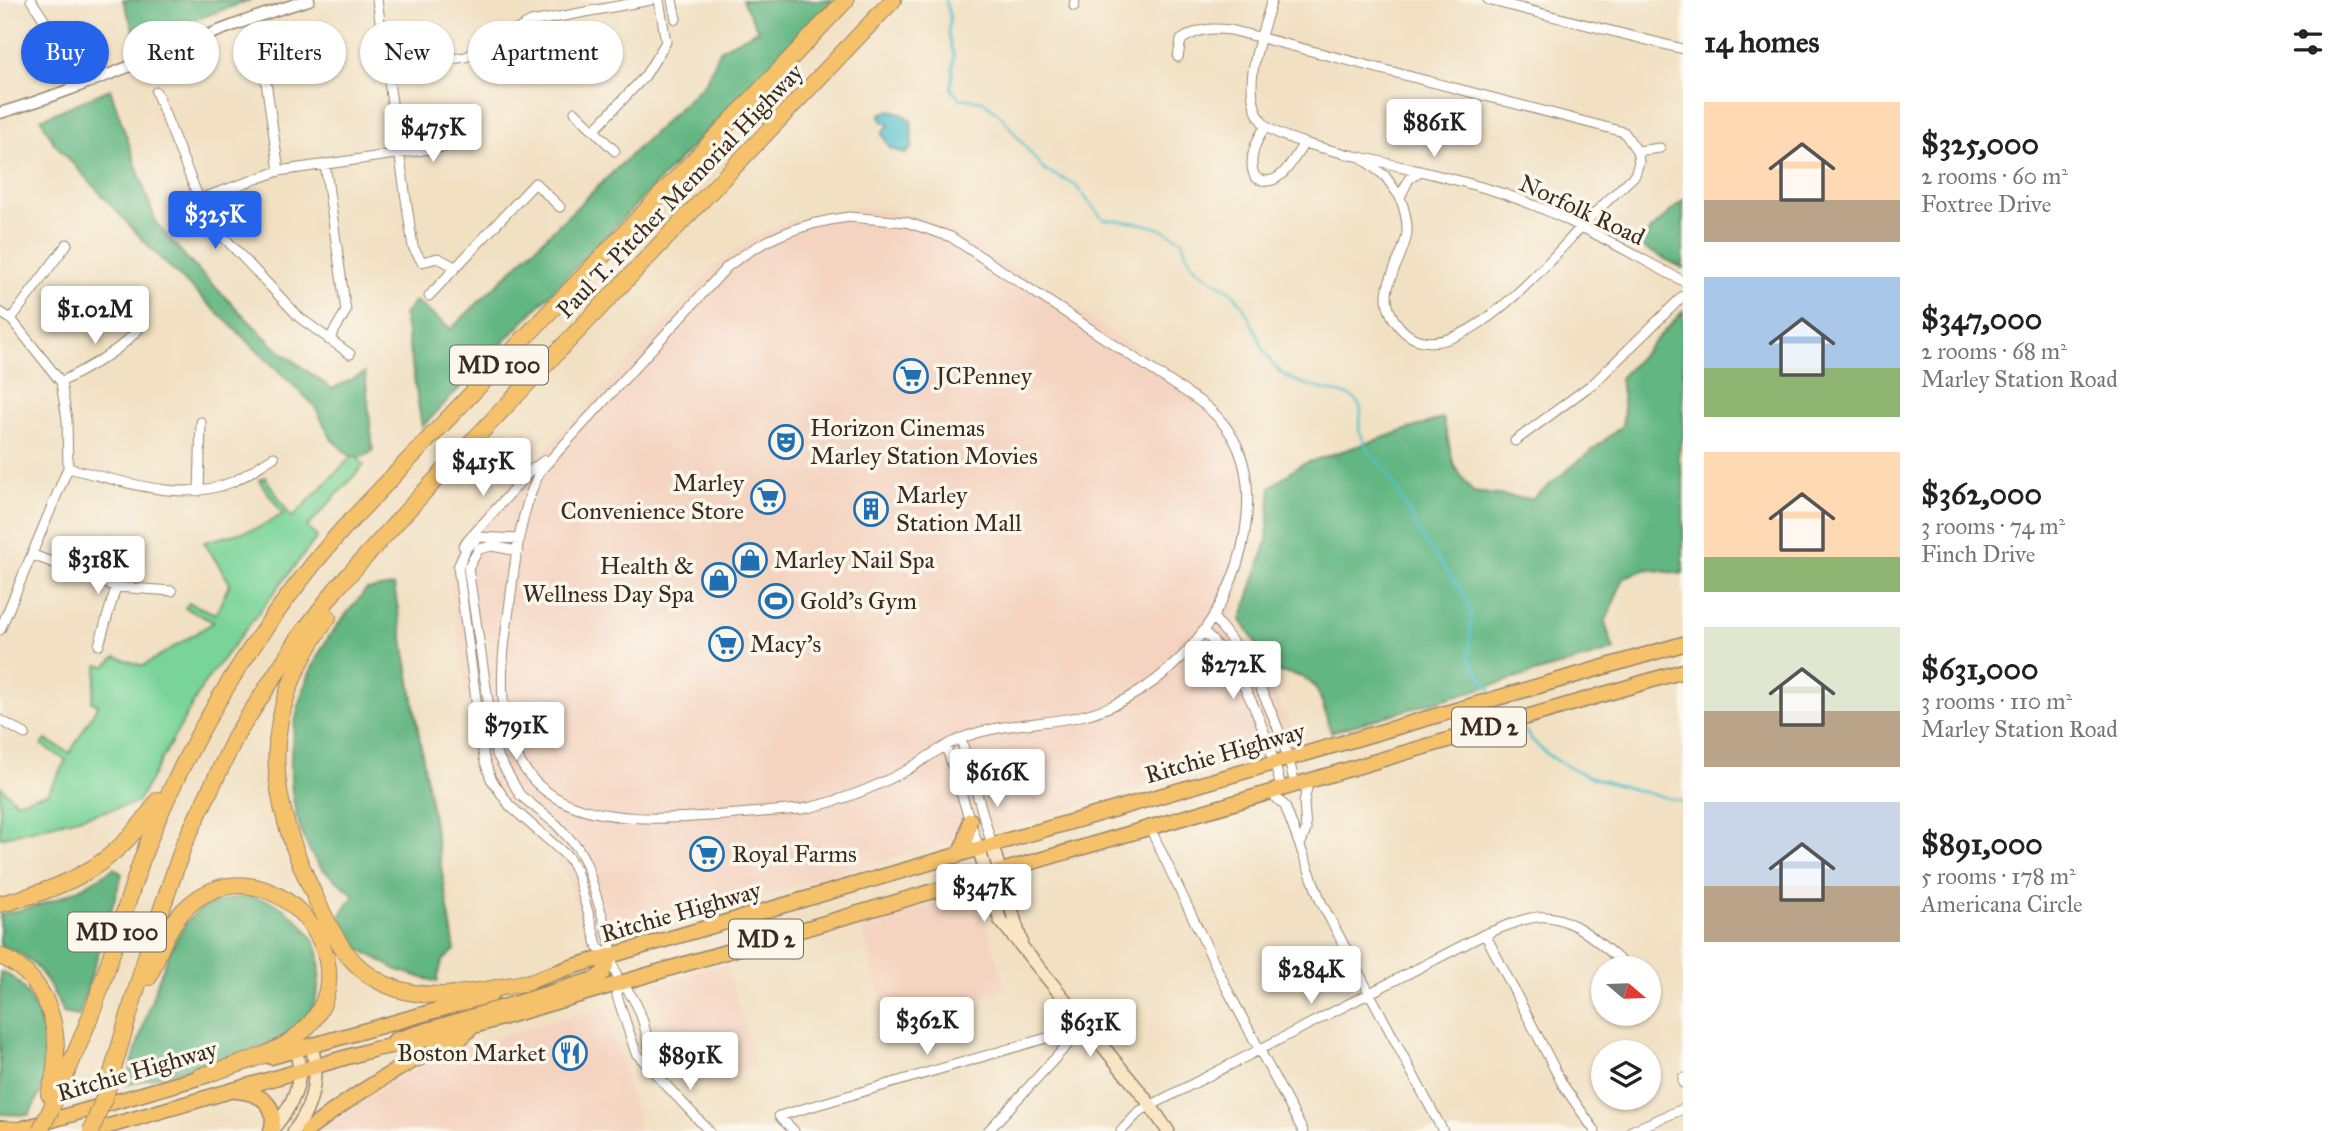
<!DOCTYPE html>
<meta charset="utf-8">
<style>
:root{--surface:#fff;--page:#f6f6f6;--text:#222;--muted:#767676;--accent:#2563eb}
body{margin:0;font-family:"IM FELL Great Primer",serif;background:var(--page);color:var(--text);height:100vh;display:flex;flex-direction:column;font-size:26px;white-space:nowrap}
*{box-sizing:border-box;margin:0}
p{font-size:23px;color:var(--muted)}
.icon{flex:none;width:38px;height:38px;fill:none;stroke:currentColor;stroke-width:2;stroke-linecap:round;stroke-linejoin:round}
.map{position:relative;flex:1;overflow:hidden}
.side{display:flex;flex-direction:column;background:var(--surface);width:665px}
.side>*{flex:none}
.top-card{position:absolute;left:21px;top:21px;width:665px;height:63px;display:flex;gap:14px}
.needle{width:46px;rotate:109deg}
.controls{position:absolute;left:1591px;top:956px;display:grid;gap:14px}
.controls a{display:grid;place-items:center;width:70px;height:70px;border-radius:50%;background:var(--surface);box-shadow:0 2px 5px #0004;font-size:35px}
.price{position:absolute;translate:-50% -60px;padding:0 16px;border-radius:7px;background:#fff;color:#222;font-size:23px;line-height:46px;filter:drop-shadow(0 2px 4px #0008)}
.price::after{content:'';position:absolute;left:50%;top:42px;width:21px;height:16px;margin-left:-10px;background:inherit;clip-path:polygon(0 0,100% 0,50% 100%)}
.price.selected{background:var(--accent);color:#fff}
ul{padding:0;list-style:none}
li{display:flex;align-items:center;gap:21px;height:175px;padding:0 21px}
li span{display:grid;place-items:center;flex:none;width:196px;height:140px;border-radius:0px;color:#555}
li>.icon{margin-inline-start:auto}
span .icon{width:84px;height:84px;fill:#fffc;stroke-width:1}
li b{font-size:30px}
h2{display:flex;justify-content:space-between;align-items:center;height:84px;padding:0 21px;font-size:30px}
.pill{padding:0 24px;border-radius:32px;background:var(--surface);box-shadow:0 2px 5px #0004;font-size:24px;line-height:63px}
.pill.selected{background:var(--accent);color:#fff}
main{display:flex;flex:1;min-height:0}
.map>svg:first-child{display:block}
</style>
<main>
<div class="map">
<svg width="1683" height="1131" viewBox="0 0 1683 1131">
<rect width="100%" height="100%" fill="#fbf7ec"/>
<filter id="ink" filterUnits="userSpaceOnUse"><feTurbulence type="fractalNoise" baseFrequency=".0143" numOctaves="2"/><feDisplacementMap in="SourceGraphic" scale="14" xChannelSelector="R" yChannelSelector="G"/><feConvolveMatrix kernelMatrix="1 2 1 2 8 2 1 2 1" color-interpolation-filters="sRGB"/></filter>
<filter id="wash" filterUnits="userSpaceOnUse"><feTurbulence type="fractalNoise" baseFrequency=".00686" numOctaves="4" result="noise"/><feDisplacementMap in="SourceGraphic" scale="28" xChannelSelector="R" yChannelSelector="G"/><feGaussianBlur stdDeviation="1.57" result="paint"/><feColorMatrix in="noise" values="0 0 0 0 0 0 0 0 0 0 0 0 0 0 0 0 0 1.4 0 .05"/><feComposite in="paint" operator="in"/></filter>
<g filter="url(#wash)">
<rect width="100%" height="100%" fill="#f1e0c2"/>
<path fill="#f4d3c0" d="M861 208 889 210 936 223 966 237 1207 395 1239 429 1256 479 1247 572 1232 618 1301 742 776 892 589 951 568 879 554 854 518 825 498 803 476 761 451 587 456 546 474 521 546 450 716 266 753 238 787 222Z
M968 895 978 898 1006 990 888 1026 861 925Z
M726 963 756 1066 685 1088 654 984Z
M605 1006 641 1131H318L394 1080 449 1051Z"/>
<path fill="#79d49a" stroke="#5a7f5c" stroke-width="2" d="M354 454 364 465 307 527 317 537 205 682 137 803 0 838V786L16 802 48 793 66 760 42 745 46 740 70 753 98 705 92 702 98 665 106 666 116 657 143 666 214 622 185 608 189 603 216 614 230 583 204 542 258 528 283 514 259 480 265 477 292 518Z"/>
<path fill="#62b682" stroke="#4e7050" stroke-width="2" d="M123 0H251L137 40Z
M742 0H833L422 427 404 315 415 301 451 329 705 83 721 49 758 30Z
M110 89 156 223 189 261 276 348 332 389 365 373 373 451 363 457 350 456 332 440 314 405 154 252 54 143 41 119Z
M1683 200V268L1636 244Z
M1683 311V437L1678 454 1683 481V574L1648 569 1624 577 1605 623 1614 650 1331 732C1318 693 1321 674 1275 672L1241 620 1267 541 1271 487 1300 465 1443 418 1454 466 1473 492 1532 499 1622 426 1624 410 1620 378Z
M394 586 455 950 442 961 437 982 397 970 351 944 340 916 354 895C343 884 323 873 315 860 276 796 288 707 324 645 335 626 352 608 366 590Z
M114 868 122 874 79 1016 63 1013C50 982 35 954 0 946V914C46 906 75 894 114 868Z
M245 896C254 898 268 899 276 904 292 913 314 933 318 952 322 975 319 1011 298 1027 263 1054 171 1072 125 1085 139 1044 161 954 187 922 201 904 224 900 245 896Z
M0 972C30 979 50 1036 48 1064 47 1082 37 1099 29 1115L0 1114Z"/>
<path fill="#53c0cc" stroke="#477575" stroke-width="2" d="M890 110 902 114 911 121 912 147 906 154 890 148 882 134 889 124 881 121 880 114Z"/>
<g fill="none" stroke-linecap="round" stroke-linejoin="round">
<path stroke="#53c0cc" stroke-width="2.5" d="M945 0 950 16 948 34 954 56 951 88 959 98 983 101 1001 116 1044 170 1074 184 1103 219C1132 222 1160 223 1183 242 1190 278 1217 275 1237 298 1255 320 1260 354 1280 372 1293 384 1334 392 1351 396 1367 409 1359 415 1359 431L1368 450 1386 470 1423 539 1461 590 1471 613 1469 658 1491 691
M1523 728C1556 779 1627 786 1683 802"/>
</g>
</g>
<g filter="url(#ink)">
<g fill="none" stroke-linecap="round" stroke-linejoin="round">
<g stroke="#968570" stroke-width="11">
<path id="minor" d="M31 0 47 24 73 88
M377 0 413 247 422 262 438 258 455 267
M672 0 676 19
M1272 0C1262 35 1238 90 1263 123 1278 141 1353 155 1378 161 1419 171 1461 180 1501 193 1565 214 1624 250 1683 281
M1488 0 1683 49
M1074 6 1075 0
M262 54 279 171
M1178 57 1181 40C1199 28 1210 28 1231 30L1624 132 1637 151
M387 68 466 57 531 22 651 0
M156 92 199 199 201 213 300 318 350 354
M575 112 615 151
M1266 126C1256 140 1247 160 1255 177 1278 192 1293 160 1304 143
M594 130 645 76 666 42 659 0
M1364 160 1385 176 1400 197 1409 179 1420 171
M325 164 346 311 329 340
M1400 197C1404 208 1408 221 1407 233 1404 260 1377 286 1391 314 1435 400 1548 262 1581 227 1598 209 1617 192 1635 175L1639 162 1637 151 1660 148
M199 199 279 171 464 144
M849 217 906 222 951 237 1198 400C1238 429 1251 467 1247 515 1240 608 1169 697 1077 717 1038 725 1000 723 962 738 942 746 925 759 907 770 874 788 839 802 802 809 647 819 475 860 506 631 514 579 516 520 540 471L727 267C764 238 802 223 849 217Z
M429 296 535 183 560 207
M0 312 11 319 61 382 67 420 68 468 0 630
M11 319 67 244
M61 382C91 366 121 351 142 325
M1515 441 1595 382 1683 296
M68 468C120 480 180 504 232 482 247 476 260 465 274 457
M199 491 201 422
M520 539 480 537 467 547 458 567 484 759 491 779 510 806 568 857 576 870 598 948 610 956
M463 546 530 471 545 460
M518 551 492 546 479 549 468 568 496 753 520 795 556 824 578 848 586 863 611 944 610 956 619 982 617 996 636 1053 709 1131
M33 555 116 587 172 591
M1213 617C1253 663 1281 724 1295 784
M1203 631C1245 671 1267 733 1281 787
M99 645 116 587
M0 720 25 734
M961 739 992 845
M946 746 979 849
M1269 791 1285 806 1321 902 1443 1131
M1149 826 1226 987 1303 1131
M1301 843 1306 830 1304 802 1309 779
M1485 934 1563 1085 1595 1131
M619 982C643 1001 649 1042 652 1071
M1648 984 1651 986
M1683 1078V1083
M794 1131 779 1116 1084 1027
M988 1131 1083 1028
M1121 1131 1140 1111 1485 934C1499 929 1515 921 1531 918 1569 909 1602 946 1629 968
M1631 1131 1683 1109"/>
</g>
<g stroke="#968570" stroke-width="13">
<path id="tertiary" d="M0 113C105 82 203 31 309 0"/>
</g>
<g stroke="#968570" stroke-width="15">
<path id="secondary" d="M992 845 1021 941
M979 849 1000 920 1145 1098 1168 1131
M271 1131C293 1106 305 1082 296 1050
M294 1131C314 1106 318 1075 312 1045"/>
</g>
<g stroke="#968570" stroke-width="17">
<path id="primary" d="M957 856 966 840 970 820
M520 985 568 968 1683 644
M395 1040 595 979 603 973 610 956
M271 1057 491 995
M236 1091C260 1093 279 1104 271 1131
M14 1131 208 1075
M92 1131 375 1049 433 1038 1683 671
M307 1131C340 1105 374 1082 411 1062 429 1052 456 1047 468 1031"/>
</g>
<g stroke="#968570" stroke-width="18">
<path id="motorway" d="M328 617C256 718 266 795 317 901 334 936 349 969 387 985 431 1005 483 990 529 982
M0 904C71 887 118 863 158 800
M0 956C53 979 66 1043 49 1094
M149 977C158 955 166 929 183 911 265 827 390 970 293 1039 268 1058 229 1066 199 1077
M106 1093 150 943 184 844 237 734 301 635 336 589 425 491 893 0
M51 1109C66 1073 83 1038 96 1001 116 945 130 886 153 830 199 720 263 621 341 531L846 0
M0 1129 18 1130"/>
</g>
<use href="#minor" stroke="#fff" stroke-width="9"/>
<use href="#tertiary" stroke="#fff" stroke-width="10"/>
<use href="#secondary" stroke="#fbe6c4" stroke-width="12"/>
<use href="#primary" stroke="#f5c16b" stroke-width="14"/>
<use href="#motorway" stroke="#f5c16b" stroke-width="16"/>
<g stroke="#968570" stroke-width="18" stroke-linecap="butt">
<path id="motorway-bridge" d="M40 1131 51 1109
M91 1131 106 1093"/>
</g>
<use href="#motorway-bridge" stroke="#f5c16b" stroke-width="16"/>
</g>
</g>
<defs>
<g id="supermarket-ring" transform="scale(1.75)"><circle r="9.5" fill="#fbf7ec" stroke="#1f6fb2" stroke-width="1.5"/><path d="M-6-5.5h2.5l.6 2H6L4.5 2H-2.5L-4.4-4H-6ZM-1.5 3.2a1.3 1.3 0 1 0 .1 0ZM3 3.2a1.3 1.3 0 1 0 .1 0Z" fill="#1f6fb2"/></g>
<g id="theatre-ring" transform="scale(1.75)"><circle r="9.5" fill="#fbf7ec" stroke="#1f6fb2" stroke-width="1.5"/><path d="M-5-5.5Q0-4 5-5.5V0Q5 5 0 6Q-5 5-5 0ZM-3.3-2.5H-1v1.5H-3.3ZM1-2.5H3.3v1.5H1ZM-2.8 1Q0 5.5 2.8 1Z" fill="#1f6fb2"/></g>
<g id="building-ring" transform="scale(1.75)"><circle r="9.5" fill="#fbf7ec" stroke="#1f6fb2" stroke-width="1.5"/><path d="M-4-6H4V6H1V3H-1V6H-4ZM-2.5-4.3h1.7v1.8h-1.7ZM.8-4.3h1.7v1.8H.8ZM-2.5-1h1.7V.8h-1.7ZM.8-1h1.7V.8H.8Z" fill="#1f6fb2"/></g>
<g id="shop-ring" transform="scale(1.75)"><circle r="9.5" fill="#fbf7ec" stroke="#1f6fb2" stroke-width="1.5"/><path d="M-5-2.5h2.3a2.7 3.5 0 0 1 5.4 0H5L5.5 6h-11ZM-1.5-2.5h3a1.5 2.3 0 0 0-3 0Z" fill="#1f6fb2"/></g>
<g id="stadium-ring" transform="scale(1.75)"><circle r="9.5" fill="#fbf7ec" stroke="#1f6fb2" stroke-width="1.5"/><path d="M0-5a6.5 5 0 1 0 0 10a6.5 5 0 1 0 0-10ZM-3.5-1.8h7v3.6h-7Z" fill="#1f6fb2"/></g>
<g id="restaurant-ring" transform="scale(1.75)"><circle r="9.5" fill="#fbf7ec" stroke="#1f6fb2" stroke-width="1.5"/><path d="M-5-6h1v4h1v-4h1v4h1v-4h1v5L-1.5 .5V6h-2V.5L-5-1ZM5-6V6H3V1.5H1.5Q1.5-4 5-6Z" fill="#1f6fb2"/></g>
</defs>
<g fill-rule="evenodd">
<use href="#supermarket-ring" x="911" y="376"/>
<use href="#theatre-ring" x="786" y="442"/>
<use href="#supermarket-ring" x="768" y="497"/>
<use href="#building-ring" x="871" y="509"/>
<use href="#shop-ring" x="750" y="560"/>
<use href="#shop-ring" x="719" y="580"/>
<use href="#stadium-ring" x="776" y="601"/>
<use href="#supermarket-ring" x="726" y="644"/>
<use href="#supermarket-ring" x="707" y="854"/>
<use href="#restaurant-ring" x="570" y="1053"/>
</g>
<g text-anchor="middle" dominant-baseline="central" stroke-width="7" stroke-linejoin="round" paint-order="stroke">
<g fill="#fbf7ec" stroke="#75685c" stroke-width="2">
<rect x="450" y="345.5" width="98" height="39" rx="5"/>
<rect x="1452" y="707.5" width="74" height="39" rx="5"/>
<rect x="68" y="912.5" width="98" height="39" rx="5"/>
<rect x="729" y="919.5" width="74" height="39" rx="5"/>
</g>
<g font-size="23" font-weight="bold" fill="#3b2a1e">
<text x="499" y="365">MD 100</text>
<text x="1489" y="727">MD 2</text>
<text x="117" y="932">MD 100</text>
<text x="766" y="939">MD 2</text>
</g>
<g font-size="24" fill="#3b2a1e" stroke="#fbf7ec">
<text transform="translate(680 191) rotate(-46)">Paul T. Pitcher Memorial Highway</text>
<text transform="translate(1582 210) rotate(25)">Norfolk Road</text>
<text transform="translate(1225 753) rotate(-16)">Ritchie Highway</text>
<text transform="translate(681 912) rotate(-16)">Ritchie Highway</text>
<text transform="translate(137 1071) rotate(-16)">Ritchie Highway</text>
</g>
<g font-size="24" fill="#3b2a1e" stroke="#fbf7ec" text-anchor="start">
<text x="936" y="376">JCPenney</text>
<text x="810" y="428">Horizon Cinemas<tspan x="810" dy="28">Marley Station Movies</tspan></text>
<text x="744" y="483" text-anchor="end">Marley<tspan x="744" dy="28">Convenience Store</tspan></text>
<text x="896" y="495">Marley<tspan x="896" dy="28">Station Mall</tspan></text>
<text x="774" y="560">Marley Nail Spa</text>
<text x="694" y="566" text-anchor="end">Health &amp;<tspan x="694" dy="28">Wellness Day Spa</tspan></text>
<text x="800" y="601">Gold's Gym</text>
<text x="750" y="644">Macy's</text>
<text x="732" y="854">Royal Farms</text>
<text x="546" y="1053" text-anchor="end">Boston Market</text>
</g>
</g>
</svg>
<div class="controls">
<a><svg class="needle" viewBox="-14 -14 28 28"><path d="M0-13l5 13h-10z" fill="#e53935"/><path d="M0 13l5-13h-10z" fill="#767676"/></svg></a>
<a><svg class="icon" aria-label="layers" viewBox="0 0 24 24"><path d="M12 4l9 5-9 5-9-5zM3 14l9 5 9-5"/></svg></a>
</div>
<b class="price" style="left:1434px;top:159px">$861K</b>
<b class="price" style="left:433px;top:164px">$475K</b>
<b class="price selected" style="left:215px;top:251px">$325K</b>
<b class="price" style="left:95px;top:346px">$1.02M</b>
<b class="price" style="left:483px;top:498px">$415K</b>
<b class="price" style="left:98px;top:596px">$318K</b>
<b class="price" style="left:1233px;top:701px">$272K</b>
<b class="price" style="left:516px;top:762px">$791K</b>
<b class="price" style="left:997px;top:809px">$616K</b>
<b class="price" style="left:984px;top:924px">$347K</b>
<b class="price" style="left:1311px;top:1006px">$284K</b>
<b class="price" style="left:927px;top:1057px">$362K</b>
<b class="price" style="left:1090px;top:1059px">$631K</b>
<b class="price" style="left:690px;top:1092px">$891K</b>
<div class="top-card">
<a class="pill selected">Buy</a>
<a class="pill">Rent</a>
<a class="pill">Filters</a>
<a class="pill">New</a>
<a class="pill">Apartment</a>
</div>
</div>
<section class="side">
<h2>14 homes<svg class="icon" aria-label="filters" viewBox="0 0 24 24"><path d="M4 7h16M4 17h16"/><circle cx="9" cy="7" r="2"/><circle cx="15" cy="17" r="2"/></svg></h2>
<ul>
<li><span style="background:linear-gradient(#ffd9b3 70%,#b9a48a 0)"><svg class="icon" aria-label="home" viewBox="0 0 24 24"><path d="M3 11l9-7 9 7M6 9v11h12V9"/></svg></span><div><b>$325,000</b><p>2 rooms · 60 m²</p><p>Foxtree Drive</p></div></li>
<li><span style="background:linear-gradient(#a9c7e8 65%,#8fb573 0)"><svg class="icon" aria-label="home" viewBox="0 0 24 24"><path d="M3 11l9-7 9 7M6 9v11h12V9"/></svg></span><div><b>$347,000</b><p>2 rooms · 68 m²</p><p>Marley Station Road</p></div></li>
<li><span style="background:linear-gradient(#ffd9b3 75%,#8fb573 0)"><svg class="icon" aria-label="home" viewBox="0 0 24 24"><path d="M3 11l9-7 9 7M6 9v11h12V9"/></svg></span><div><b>$362,000</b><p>3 rooms · 74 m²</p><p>Finch Drive</p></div></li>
<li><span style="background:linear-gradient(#dfe7d0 60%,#b9a48a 0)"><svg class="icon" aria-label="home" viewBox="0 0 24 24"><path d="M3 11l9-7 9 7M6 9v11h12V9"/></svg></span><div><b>$631,000</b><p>3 rooms · 110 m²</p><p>Marley Station Road</p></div></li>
<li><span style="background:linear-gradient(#c9d6e8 60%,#b9a48a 0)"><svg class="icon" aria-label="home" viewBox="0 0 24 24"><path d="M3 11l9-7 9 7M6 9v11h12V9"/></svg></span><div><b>$891,000</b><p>5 rooms · 178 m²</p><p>Americana Circle</p></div></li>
</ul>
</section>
</main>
